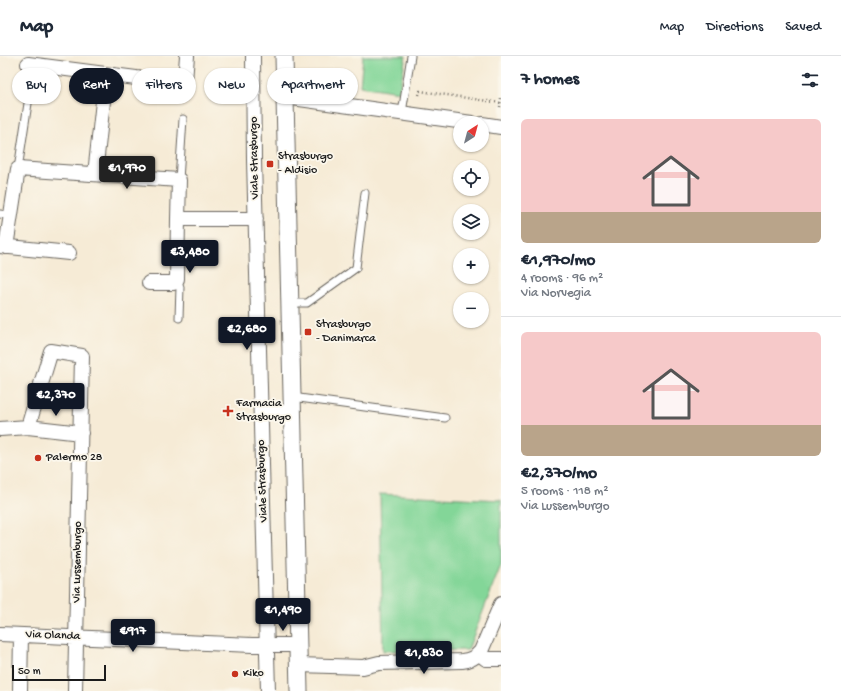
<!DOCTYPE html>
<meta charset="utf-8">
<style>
:root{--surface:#fff;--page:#f2f2f3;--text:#1f2937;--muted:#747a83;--line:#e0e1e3;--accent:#111827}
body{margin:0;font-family:"Gochi Hand",sans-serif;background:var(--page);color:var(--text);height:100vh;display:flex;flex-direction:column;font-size:15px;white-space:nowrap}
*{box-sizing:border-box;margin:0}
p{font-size:13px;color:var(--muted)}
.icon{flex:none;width:22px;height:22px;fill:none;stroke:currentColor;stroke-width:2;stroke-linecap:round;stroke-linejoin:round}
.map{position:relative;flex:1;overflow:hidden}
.side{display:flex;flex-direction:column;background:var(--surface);width:340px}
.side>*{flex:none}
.guide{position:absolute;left:12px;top:12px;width:380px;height:36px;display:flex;gap:8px}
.needle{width:26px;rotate:36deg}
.buttons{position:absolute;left:453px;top:60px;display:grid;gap:8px}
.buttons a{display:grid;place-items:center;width:36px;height:36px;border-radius:50%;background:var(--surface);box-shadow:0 1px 3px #0004;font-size:20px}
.scale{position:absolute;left:12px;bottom:10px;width:94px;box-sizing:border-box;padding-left:4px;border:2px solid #1c1c1c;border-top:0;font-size:11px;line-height:14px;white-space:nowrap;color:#1c1c1c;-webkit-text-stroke:3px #fbf7ec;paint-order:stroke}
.price{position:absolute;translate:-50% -34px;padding:0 9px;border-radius:4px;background:var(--accent);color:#fff;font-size:13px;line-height:26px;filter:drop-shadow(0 1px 2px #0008)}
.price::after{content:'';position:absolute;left:50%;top:24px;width:12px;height:9px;margin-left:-6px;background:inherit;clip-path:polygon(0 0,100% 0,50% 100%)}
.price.selected{background:#222;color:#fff}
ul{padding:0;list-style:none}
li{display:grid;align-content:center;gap:8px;height:212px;padding:0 20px}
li+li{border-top:1px solid var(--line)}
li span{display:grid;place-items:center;height:124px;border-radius:6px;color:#555}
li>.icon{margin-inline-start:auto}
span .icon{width:72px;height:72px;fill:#fffc;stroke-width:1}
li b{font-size:17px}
h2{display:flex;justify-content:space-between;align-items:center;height:48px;padding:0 20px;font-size:17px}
.chip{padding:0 14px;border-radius:18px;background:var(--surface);box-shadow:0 1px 3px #0004;font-size:14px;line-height:36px}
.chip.selected{background:var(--accent);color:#fff}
header{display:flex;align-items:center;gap:24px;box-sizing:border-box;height:56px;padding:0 20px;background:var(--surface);border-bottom:1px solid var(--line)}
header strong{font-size:19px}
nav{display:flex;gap:22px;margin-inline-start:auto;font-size:14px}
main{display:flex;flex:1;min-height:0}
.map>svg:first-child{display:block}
</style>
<header>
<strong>Map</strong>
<nav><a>Map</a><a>Directions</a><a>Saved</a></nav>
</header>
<main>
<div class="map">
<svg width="501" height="635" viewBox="0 0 501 635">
<rect width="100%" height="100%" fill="#fbf7ec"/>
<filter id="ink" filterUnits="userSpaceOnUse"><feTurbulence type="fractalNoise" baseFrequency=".025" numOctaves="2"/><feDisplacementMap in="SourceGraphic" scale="8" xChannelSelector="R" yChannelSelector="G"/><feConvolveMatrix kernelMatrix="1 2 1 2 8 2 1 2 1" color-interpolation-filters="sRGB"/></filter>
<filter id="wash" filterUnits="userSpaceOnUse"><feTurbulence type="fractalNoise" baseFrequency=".012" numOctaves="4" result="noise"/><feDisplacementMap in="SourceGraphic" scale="16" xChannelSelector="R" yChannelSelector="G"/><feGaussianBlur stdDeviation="0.9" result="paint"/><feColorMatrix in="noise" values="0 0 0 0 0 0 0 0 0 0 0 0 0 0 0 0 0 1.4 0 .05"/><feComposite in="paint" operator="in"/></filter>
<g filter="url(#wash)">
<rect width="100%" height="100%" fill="#f6ebd6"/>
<path fill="#83d698" stroke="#50795a" d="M363 0H406L399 36 360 30Z
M380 438 501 444V509L468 594 383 595Z"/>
</g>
<g filter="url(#ink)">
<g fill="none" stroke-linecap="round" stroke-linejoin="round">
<g stroke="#68645d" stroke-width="9">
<path id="service" d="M402 57 411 0
M18 113 34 8
M179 124 183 63
M0 158 11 160
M177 224 180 231 179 262
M290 247H307L356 212 365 137
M292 341 445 362"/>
</g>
<g stroke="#68645d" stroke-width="16">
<path id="minor" d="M253 0 254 104 268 635
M28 8 136 22 185 25 187 0
M285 41 472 67
M482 68 501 71
M95 118 106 18
M0 190 69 197
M6 191 18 113 179 124 178 163H256
M149 227H174L177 223 178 163
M261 356H293
M28 371 81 377
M0 373 28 371 51 295 82 300 75 635
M0 578 252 589H298
M481 595V599L486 603H501
M298 609 363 611 379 607 462 605C470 604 475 602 481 595L501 548
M20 635 21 579"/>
</g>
<g stroke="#68645d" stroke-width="19">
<path id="tertiary" d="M284 0 299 635"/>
</g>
<path stroke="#68645d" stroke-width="2.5" stroke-dasharray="1 3" stroke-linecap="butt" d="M419 39 420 35 501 47
M500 51 501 42"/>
<use href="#service" stroke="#fff" stroke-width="7"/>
<use href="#minor" stroke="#fff" stroke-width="14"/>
<use href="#tertiary" stroke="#fff" stroke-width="17"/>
</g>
</g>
<g fill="#c8321e" stroke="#fbf7ec" stroke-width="1.5">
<rect x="266" y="104" width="8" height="8" rx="2"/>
<rect x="304" y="272" width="8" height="8" rx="2"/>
<path d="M226 349h4v4h4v4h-4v4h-4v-4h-4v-4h4z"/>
<circle cx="38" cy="402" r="4"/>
<circle cx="235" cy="618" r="4"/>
</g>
<g text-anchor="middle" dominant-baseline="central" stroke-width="3.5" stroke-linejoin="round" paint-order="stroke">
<g font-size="12" fill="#1c1c1c" stroke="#fbf7ec" text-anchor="start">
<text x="278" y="101">Strasburgo<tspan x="278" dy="14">- Aldisio</tspan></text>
<text x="316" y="269">Strasburgo<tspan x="316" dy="14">- Danimarca</tspan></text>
<text x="236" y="348">Farmacia<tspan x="236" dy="14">Strasburgo</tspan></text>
<text x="46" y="402">Palermo 28</text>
<text x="243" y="618">Kiko</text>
</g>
<g font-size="12" fill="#1c1c1c" stroke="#fbf7ec">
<text transform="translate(255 102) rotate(-91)">Viale Strasburgo</text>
<text transform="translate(263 425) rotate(-92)">Viale Strasburgo</text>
<text transform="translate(78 506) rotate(-89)">Via Lussemburgo</text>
<text transform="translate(53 580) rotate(2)">Via Olanda</text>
</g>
</g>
</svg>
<div class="buttons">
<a><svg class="needle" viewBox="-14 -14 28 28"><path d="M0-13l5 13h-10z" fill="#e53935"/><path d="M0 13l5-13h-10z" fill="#747a83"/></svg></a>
<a><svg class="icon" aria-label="locate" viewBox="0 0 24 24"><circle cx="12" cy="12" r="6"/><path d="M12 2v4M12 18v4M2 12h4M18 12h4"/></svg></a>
<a><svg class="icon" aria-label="layers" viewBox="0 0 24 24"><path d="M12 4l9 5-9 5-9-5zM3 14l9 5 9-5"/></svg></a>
<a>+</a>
<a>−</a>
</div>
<div class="scale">50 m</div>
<b class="price selected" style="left:127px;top:134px">€1,970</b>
<b class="price" style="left:190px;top:218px">€3,480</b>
<b class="price" style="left:247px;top:295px">€2,680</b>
<b class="price" style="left:56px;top:361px">€2,370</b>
<b class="price" style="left:283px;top:576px">€1,490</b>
<b class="price" style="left:133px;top:597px">€917</b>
<b class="price" style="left:424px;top:619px">€1,830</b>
<div class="guide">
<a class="chip">Buy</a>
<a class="chip selected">Rent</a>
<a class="chip">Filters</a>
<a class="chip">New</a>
<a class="chip">Apartment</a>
</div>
</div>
<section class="side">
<h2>7 homes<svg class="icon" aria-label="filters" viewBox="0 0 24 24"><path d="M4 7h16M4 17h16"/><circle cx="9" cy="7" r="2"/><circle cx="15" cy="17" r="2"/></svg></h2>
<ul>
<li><span style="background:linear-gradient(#f6c9c9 75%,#b9a48a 0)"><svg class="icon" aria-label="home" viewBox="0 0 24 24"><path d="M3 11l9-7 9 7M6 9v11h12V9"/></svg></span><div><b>€1,970/mo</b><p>4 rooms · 96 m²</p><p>Via Norvegia</p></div></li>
<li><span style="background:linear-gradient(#f6c9c9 75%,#b9a48a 0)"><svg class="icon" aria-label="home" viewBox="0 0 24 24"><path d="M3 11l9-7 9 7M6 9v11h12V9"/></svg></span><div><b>€2,370/mo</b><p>5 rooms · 118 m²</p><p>Via Lussemburgo</p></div></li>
</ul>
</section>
</main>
